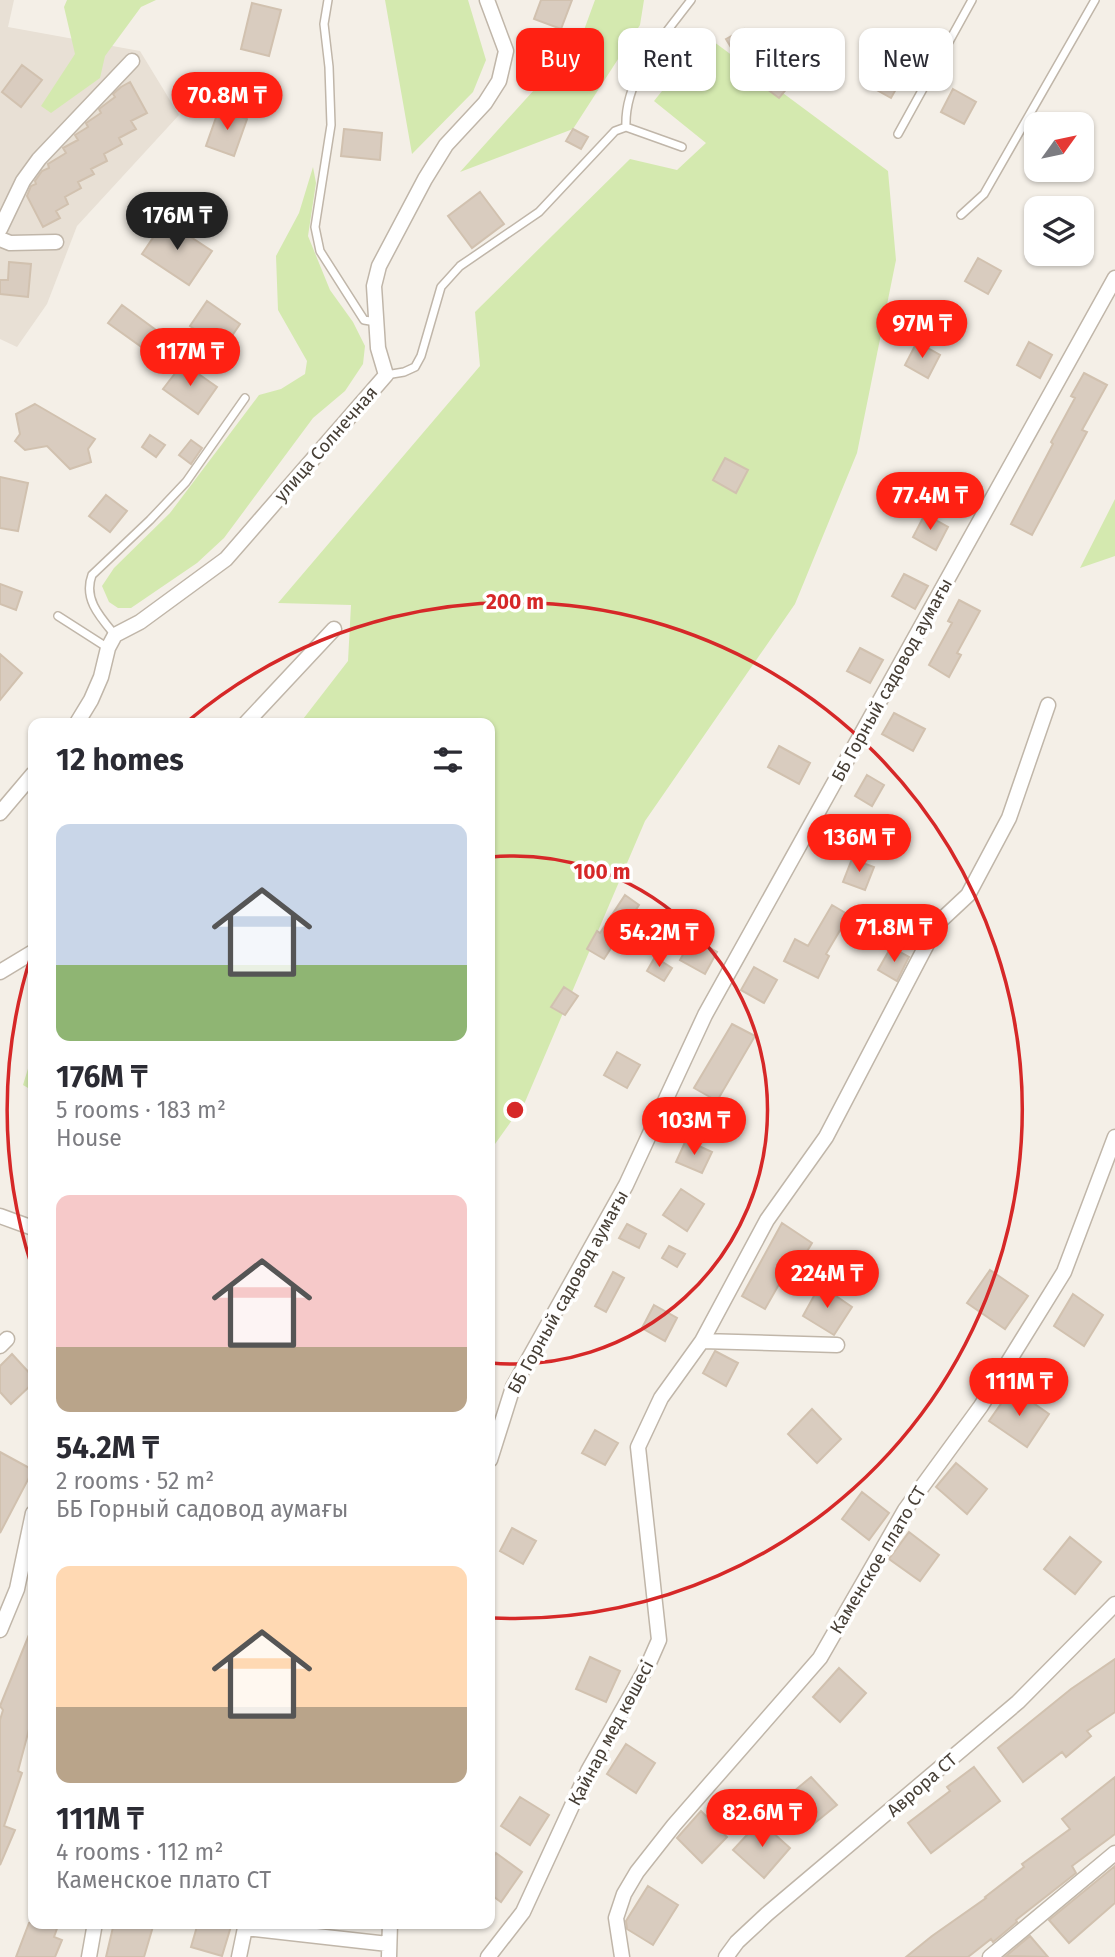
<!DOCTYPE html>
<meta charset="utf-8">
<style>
:root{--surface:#fff;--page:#f7f7f7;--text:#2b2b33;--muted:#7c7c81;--accent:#ff2113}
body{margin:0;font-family:"Fira Sans",sans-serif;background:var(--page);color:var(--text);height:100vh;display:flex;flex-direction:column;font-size:26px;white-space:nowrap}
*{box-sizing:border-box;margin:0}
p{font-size:23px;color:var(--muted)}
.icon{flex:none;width:38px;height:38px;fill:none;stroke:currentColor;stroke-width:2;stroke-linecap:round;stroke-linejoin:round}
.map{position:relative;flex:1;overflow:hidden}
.details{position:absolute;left:28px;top:718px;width:467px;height:1211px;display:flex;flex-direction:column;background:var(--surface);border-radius:14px;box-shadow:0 2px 5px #0004}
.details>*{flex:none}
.top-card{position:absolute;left:516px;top:28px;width:494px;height:63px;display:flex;gap:14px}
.needle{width:46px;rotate:57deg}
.buttons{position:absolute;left:1024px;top:112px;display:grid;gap:14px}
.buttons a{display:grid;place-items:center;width:70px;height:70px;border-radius:14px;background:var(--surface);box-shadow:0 2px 5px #0004;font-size:35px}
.price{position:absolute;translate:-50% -60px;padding:0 16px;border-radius:24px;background:var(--accent);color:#fff;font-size:23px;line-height:46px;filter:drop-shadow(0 2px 4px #0008)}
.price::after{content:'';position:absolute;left:50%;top:42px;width:21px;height:16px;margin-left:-10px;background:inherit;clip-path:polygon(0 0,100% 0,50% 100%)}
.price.current{background:#222;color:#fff}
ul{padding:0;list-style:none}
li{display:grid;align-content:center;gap:14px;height:371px;padding:0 28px}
li span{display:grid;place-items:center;height:217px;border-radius:14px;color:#555}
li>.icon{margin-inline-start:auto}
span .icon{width:126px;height:126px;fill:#fffc;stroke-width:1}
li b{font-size:30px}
h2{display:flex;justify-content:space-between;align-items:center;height:84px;padding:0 28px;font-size:30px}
.chip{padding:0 24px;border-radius:14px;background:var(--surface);box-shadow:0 2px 5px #0004;font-size:24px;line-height:63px}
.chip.current{background:var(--accent);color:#fff}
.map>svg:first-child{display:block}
</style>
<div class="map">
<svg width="1115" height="1957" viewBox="0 0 1115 1957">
<rect width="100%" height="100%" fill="#f4efe7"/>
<path fill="#e8e0d5" d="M0 0H14L8 27 140 51 179 115 77 226 47 304 17 347 0 339Z"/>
<path fill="#d4e9af" d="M67 0H156L141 7 105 56 100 78 51 113 41 106 75 54 64 7Z
M385 0H468L486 60 473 92 412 154Z
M595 0H644L640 25 573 129 460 172 553 69 584 30Z
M706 36 888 171 896 260 857 453 795 604 645 821 525 1102 490 1151V723H300L348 661 351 605 278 603 480 366 475 312 630 159 677 170 706 143 654 101Z
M313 167 316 183 308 236 330 290 353 322 365 346 363 364 345 391 313 418 224 538 197 563 131 608H118L109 602 102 586 114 568 170 513 259 395 281 389 305 374 307 361 278 310 276 256 299 213Z
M1115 499V556L1080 568Z
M33 1052V1091L23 1085Z"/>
<path fill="#d9ccbf" stroke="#d1c1af" stroke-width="2" d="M541 0H572L561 29 534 19Z
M252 3 281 10 269 56 241 49Z
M744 29 756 49 738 59 726 39Z
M881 62 904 75 891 98 868 85Z
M22 65 42 80 21 107 2 92Z
M772 73 789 86 779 98 763 86Z
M130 82 147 113 131 121 136 129 119 138 122 144 104 154 107 161 91 169 94 174 78 182 81 188 65 197 68 204 56 211 60 218 43 227 27 196 31 186 36 184 35 181 42 171 49 168 48 164 66 153 63 148 78 140 75 135 88 127 86 123 101 113 99 109 115 97 113 94 121 87Z
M953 89 976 102 964 124 941 112Z
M219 109 247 119 234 156 206 146Z
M344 129 382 133 380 160 341 156Z
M573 129 588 137 581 149 566 141Z
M480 192 504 224 472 248 448 216Z
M165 220 212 251 189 285 142 254Z
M978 258 1001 271 988 294 965 281Z
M9 262 31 264 28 297 0 294V280H8Z
M207 301 240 324 223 349 190 326Z
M122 305 156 330 143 348 108 323Z
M917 342 940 355 928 378 905 365Z
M1029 342 1052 355 1040 378 1017 365Z
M183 363 217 387 198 414 163 389Z
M1084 373 1107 385 1082 430 1087 432 1032 535 1011 524 1053 444 1051 442 1075 398 1071 396Z
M35 404 95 439 88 449 91 462 70 469 47 446 25 450 15 441 20 434 16 414Z
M150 435 165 445 156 457 142 447Z
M191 440 202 448 191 464 179 455Z
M725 458 748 470 736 493 713 480Z
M0 477 28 483 18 531 0 528Z
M106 495 127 511 110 532 89 516Z
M925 514 948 527 936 550 913 537Z
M904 574 928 586 915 609 892 596Z
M0 584 22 592 16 610 0 604Z
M959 600 980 611 957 653 961 655 949 677 929 665 952 623 948 621Z
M860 648 883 660 870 683 847 671Z
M0 654 22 673 0 700Z
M894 713 925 729 913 751 882 734Z
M779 746 810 763 799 784 768 767Z
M867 775 884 785 872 806 855 796Z
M852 859 874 867 865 890 843 882Z
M625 895 639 905 604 959 587 949 597 931 600 933Z
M832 905 849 915 826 954 829 956 818 978 784 961 795 939 808 946Z
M692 938 717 952 705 974 680 960Z
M891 947 909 957 897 981 878 970Z
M655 957 672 968 664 981 647 971Z
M754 967 777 980 764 1003 741 990Z
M564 987 578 996 565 1015 551 1007Z
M732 1024 755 1036 717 1101 694 1088Z
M617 1052 640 1065 627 1088 604 1075Z
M686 1140 712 1152 702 1173 676 1162Z
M681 1189 704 1204 687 1231 663 1215Z
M782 1223 812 1243 792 1276 786 1272 765 1309 742 1296Z
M627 1224 646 1234 639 1248 619 1238Z
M669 1246 685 1254 677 1267 662 1258Z
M990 1270 1028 1296 1005 1329 967 1303Z
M613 1272 624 1278 606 1312 595 1306Z
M820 1285 852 1307 834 1335 803 1316Z
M1073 1294 1103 1315 1084 1346 1054 1326Z
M654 1305 677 1318 665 1341 642 1328Z
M715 1351 738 1363 726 1386 703 1373Z
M12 1354 33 1377V1383L11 1404 0 1392V1366Z
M1012 1388 1049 1414 1027 1447 989 1421Z
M812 1409 841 1439 817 1463 788 1434Z
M595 1430 618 1443 605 1465 582 1453Z
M0 1452 33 1470 0 1533Z
M956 1463 987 1489 967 1514 936 1487Z
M862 1492 889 1513 869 1540 842 1519Z
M512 1528 536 1541 523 1564 500 1551Z
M909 1532 939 1555 920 1581 889 1559Z
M1070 1537 1101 1562 1075 1594 1044 1569Z
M33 1625V1714L18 1771 22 1773 4 1826 15 1830 0 1865V1720L3 1710 0 1706Z
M590 1657 620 1671 606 1702 576 1689Z
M1115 1659V1712L1087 1731 1091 1736 1066 1757 1062 1752 1023 1782 998 1748 1071 1689Z
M839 1668 866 1693 840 1722 813 1697Z
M626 1744 655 1763 636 1793 607 1774Z
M974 1767 1000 1801 931 1853 908 1823 950 1791 947 1787Z
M811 1777 837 1805 806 1830 781 1802Z
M1115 1777V1834L1072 1866 1076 1873 1016 1920 1017 1922 993 1942 991 1939 968 1957H906L932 1936 986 1898 985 1897 1024 1867 1022 1864 1070 1829 1062 1819Z
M520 1797 549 1815 530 1845 501 1826Z
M701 1811 727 1837 702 1863 677 1838Z
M760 1821 790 1848 764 1878 733 1850Z
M496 1853 522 1872 501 1902 490 1894V1862Z
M1115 1866V1903L1069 1943 1049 1920Z
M648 1886 678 1905 653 1945 627 1929 626 1921Z
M29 1923H59L54 1937 62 1940 55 1957H16Z
M114 1923H154L144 1957H106Z
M198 1923H232L222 1956 191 1947Z
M1030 1936 1048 1957 1006 1956Z"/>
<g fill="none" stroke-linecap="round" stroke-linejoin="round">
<g stroke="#c0b6a9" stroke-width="10">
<path id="service" d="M328 0 324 24 329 67 331 125 315 227 320 251 364 320 376 322
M626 127C624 78 663 37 691 0
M898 134 972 0
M961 215 984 194 1095 0
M386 375 404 372 415 367 421 356 441 287 460 266 539 212 615 131 626 127 682 147
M58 616 108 648
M115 635C100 617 83 599 92 575L150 520 186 482 245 398"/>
</g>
<g stroke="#c0b6a9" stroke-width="17">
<path id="minor" d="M0 229 23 181 39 159 132 61
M0 239 10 243 56 242
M77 723 91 700 101 677 108 648 115 635 140 622 226 559 386 375 378 348 374 286 379 266 425 179 446 145 485 103 499 81 506 51 487 0
M246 723 334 629
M0 813 33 774
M0 972 33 952
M0 1216 33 1228
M702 1341 837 1345
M0 1346 7 1339
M490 1460 513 1387 626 1185 705 1015 1115 278
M0 1630 17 1589 33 1513
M246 1923 245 1928 388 1944
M89 1957 95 1923
M239 1957 245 1928
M389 1957 390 1923
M488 1957 523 1912 588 1771 648 1665 659 1640 638 1447 661 1398 702 1341 767 1220 826 1137 938 923 968 895 1009 818 1048 705
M622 1957 616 1918 624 1894 637 1872 674 1825 820 1658 905 1510 981 1406 1064 1272 1115 1137
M726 1957 737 1942 767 1914 1018 1702 1115 1604
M990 1957 1115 1853"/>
</g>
<use href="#service" stroke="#fff" stroke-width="7"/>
<use href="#minor" stroke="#fff" stroke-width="14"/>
</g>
<g fill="none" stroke="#d62828" stroke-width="3.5">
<path d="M491 857A254 254 0 1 1 491 1363"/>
<path d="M32 1267A508 508 0 0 1 32 953M188 721A508 508 0 1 1 493 1618"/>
</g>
<g text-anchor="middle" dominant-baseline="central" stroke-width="7" stroke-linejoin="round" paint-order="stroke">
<g font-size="18" fill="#473f36" stroke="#fff">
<text transform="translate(326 444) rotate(-49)">улица Солнечная</text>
<text transform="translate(892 680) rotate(-61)">ББ Горный садовод аумағы</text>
<text transform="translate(568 1292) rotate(-61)">ББ Горный садовод аумағы</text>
<text transform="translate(878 1560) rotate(-59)">Каменское плато СТ</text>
<text transform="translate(611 1733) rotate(-62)">Қайнар мед көшесі</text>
<text transform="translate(922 1785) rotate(-41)">Аврора СТ</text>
</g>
</g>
<circle cx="515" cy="1110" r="10" fill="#d62828" stroke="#fff" stroke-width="3.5"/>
<g font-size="21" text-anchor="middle" font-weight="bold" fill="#d62828" stroke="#fff" stroke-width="7" stroke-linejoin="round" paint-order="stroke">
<text x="515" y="609">200 m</text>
<text x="602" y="879">100 m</text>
</g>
</svg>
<div class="buttons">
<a><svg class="needle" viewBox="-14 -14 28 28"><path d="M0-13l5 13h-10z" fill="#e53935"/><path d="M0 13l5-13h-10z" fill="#7c7c81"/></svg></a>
<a><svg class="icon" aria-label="layers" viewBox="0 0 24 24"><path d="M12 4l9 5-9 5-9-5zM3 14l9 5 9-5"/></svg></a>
</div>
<b class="price" style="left:227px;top:132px">70.8M ₸</b>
<b class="price current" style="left:177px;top:252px">176M ₸</b>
<b class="price" style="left:922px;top:360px">97M ₸</b>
<b class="price" style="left:190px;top:388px">117M ₸</b>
<b class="price" style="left:930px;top:532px">77.4M ₸</b>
<b class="price" style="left:859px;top:874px">136M ₸</b>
<b class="price" style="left:894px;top:964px">71.8M ₸</b>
<b class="price" style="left:659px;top:969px">54.2M ₸</b>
<b class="price" style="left:694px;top:1157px">103M ₸</b>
<b class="price" style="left:827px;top:1310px">224M ₸</b>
<b class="price" style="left:1019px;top:1418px">111M ₸</b>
<b class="price" style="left:762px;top:1849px">82.6M ₸</b>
<div class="top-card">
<a class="chip current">Buy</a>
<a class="chip">Rent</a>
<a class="chip">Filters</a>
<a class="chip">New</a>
</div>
<section class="details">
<h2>12 homes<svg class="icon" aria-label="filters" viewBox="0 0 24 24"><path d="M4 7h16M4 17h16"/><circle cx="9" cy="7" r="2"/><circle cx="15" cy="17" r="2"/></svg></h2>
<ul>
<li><span style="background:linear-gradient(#c9d6e8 65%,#8fb573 0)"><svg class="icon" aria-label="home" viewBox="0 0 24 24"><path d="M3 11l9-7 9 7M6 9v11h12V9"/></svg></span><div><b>176M ₸</b><p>5 rooms · 183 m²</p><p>House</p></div></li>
<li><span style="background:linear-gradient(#f6c9c9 70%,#b9a48a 0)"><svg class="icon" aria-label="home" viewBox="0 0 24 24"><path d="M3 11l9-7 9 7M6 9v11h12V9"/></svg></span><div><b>54.2M ₸</b><p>2 rooms · 52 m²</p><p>ББ Горный садовод аумағы</p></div></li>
<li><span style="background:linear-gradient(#ffd9b3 65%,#b9a48a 0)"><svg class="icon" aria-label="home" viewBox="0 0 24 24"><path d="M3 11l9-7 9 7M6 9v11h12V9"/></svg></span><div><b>111M ₸</b><p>4 rooms · 112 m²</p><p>Каменское плато СТ</p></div></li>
</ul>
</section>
</div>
